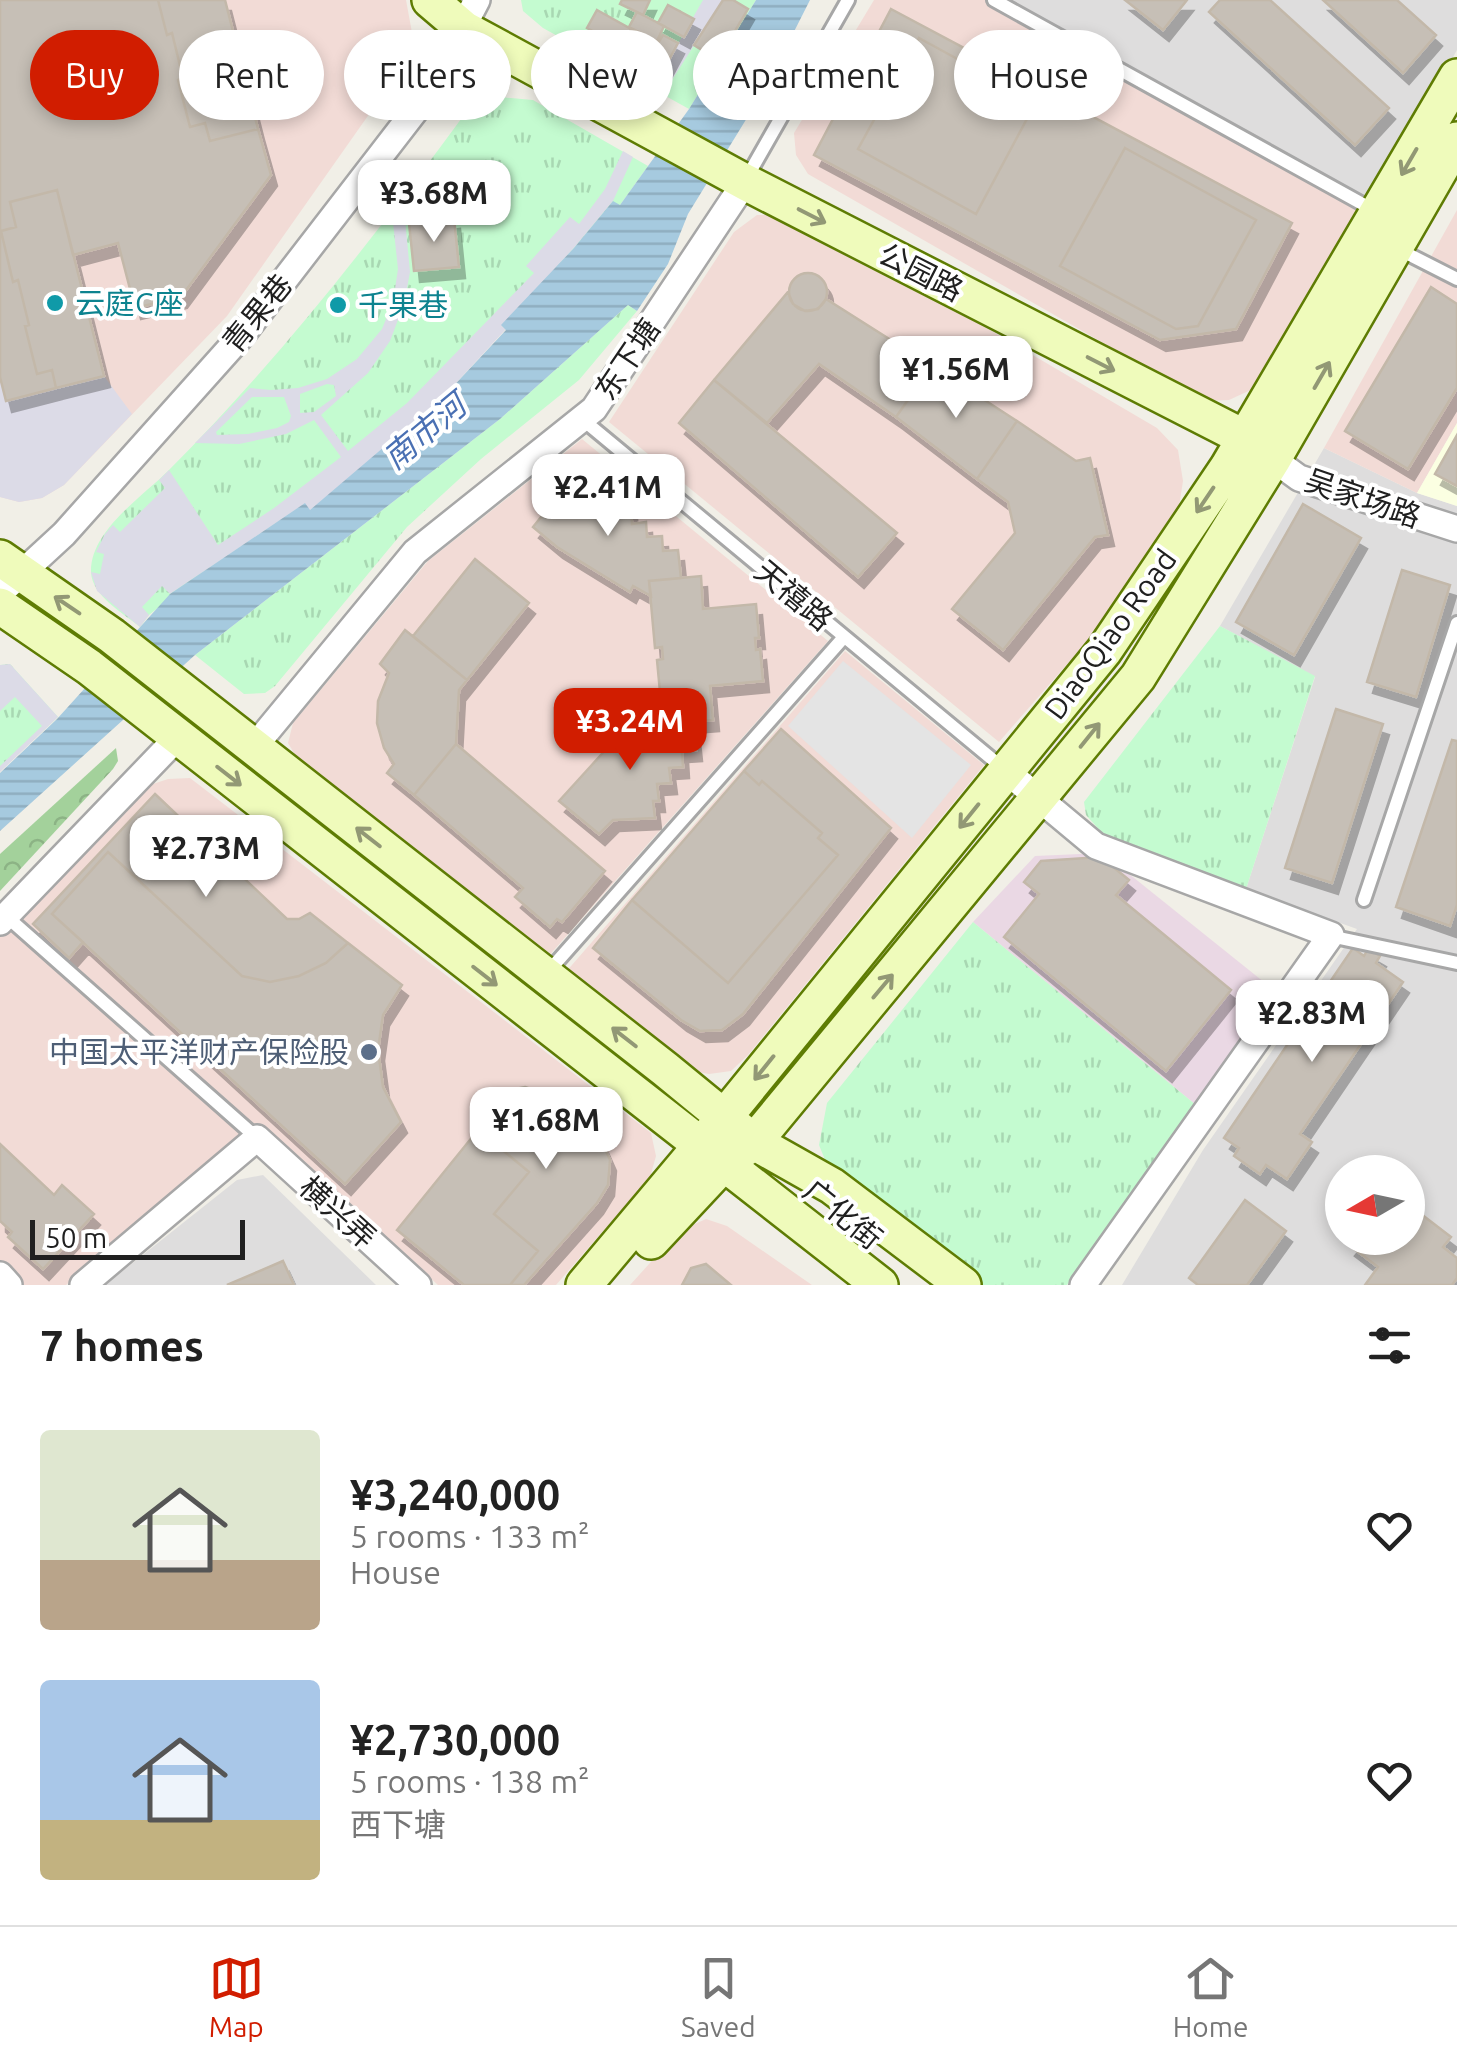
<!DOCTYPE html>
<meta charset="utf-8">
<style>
:root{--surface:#fff;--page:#f2f2f2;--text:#222;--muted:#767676;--line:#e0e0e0;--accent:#d11d00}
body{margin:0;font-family:Ubuntu,"Noto Sans SC",sans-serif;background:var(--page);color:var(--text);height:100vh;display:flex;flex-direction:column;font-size:38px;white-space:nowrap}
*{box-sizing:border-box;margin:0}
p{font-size:32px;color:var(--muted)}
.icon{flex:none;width:55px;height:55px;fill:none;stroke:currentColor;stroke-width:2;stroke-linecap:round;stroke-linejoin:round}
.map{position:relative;height:1285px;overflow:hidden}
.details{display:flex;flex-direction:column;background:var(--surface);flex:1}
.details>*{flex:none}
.guide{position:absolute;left:30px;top:30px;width:1398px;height:90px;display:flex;gap:20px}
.needle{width:65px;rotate:261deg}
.fabs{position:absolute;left:1325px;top:1155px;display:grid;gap:20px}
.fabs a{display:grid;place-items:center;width:100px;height:100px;border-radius:50%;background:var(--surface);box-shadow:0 5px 15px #0003;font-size:50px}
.scale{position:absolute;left:30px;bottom:25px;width:215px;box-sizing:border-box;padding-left:10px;border:5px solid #202020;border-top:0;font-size:28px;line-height:35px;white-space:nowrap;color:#202020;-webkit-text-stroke:8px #fff;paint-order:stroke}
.price{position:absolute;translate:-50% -85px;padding:0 22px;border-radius:20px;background:#fff;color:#222;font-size:32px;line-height:65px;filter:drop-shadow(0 2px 5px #0008)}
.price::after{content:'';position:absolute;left:50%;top:60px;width:30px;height:22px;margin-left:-15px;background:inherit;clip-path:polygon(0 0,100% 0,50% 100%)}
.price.current{background:var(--accent);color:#fff}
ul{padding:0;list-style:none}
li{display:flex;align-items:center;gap:30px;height:250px;padding:0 40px}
li span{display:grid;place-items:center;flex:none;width:280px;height:200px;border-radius:10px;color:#555}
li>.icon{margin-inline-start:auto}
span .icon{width:120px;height:120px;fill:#fffc;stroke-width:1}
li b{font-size:42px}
h2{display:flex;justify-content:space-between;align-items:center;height:120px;padding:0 40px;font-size:42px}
.tag{padding:0 35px;border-radius:45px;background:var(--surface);box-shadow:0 5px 15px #0003;font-size:35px;line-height:90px}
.tag.current{background:var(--accent);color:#fff}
.tabs{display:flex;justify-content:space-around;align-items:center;height:140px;border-top:2px solid var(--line);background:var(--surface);font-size:28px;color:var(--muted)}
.tabs a{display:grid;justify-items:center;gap:5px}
.tabs .current{color:var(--accent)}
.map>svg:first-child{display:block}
</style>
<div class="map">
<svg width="1457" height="1285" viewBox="0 0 1457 1285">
<defs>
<pattern id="forest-crowns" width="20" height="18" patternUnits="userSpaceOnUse" patternTransform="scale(2.5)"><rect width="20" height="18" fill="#a3d19b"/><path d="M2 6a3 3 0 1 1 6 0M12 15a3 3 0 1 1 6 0" fill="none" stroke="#8cb385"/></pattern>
<pattern id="park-tufts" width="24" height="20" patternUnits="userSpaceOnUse" patternTransform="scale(2.5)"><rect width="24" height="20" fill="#c4fbd0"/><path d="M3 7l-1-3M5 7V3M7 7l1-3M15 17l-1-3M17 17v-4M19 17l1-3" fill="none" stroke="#a8d7b2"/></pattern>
<pattern id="water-rules" width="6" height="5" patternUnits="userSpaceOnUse" patternTransform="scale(2.5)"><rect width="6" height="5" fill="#a6cadf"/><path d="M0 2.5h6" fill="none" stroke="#8fadbf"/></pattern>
<filter id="shadow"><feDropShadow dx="6" dy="11" stdDeviation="0" flood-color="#0004"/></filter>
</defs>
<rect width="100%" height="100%" fill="#f1efe7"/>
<path fill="#dedddd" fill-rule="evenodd" d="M994 0H1457V50L1370 207Z
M1324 448 1417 493 1457 506V1285H1122L1203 1150 1357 929 1246 889 1315 677 1220 626ZM1342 1172H1408V1238H1342Z
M263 1175 376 1285H105L237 1180Z"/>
<path fill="#f2dbd6" d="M0 0H406L415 49 227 316 64 485 42 498 19 502 0 497Z
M874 0H994L1370 207 1255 388 1229 400 1205 401 808 174 796 155 794 133Z
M1457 210V423L1417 493 1324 448Z
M757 215H794L1157 428 1178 450 1183 481 1178 513 1096 631 999 742 609 422 734 232Z
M582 439 828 641 546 959 300 763 288 743 293 723 428 561Z
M845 651 984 765 748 1055 731 1071 709 1074 688 1070 565 973Z
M190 778 651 1133 656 1156 650 1177 556 1285H438L348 1202 258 1125 66 1285H22L0 1263V937L144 787 168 779Z
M706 1219 727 1226 812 1285H630L679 1231Z"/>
<path fill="#ead8e4" d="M1103 853 1275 991 1196 1105 973 922 1035 856Z"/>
<path fill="#fbffe2" d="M1457 423V506L1417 493Z"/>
<path fill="url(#forest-crowns)" d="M116 748 118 761 113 769 0 891V854Z"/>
<path fill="url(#park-tufts)" d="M521 0H756L689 109 543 28 523 11Z
M499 97 533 100 648 166 620 205 506 329 149 615 140 627C123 613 92 596 91 572 90 531 142 497 168 471 278 361 372 240 464 115Z
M628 305 637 311 579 380 481 459 407 527 275 686 265 693 244 694 195 655 500 419Z
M1220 626 1315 676 1246 889 1103 834 1086 815 1084 802Z
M10 664 58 717 0 771V665Z
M973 922 1196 1105 1067 1285H960L832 1177 819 1145 827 1103Z"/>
<path fill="#e4e4e4" d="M843 661 971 765 912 838 788 726Z"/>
<path fill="#dcdbe7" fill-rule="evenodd" d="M703 0H723L663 94 652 89Z
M623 151 633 157 613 201 574 248 502 326 506 329 445 395 379 454 309 511 304 504 170 594 162 586 142 607 149 615 140 627 97 591 91 572 100 574 104 554 96 552 105 534 113 525 120 532 165 488 159 480 169 470 218 545 274 508 341 457 314 420 286 434 239 444 195 443 250 388 271 390 298 388 327 379 357 359 382 329 393 302 398 269 392 213 403 198 410 272 404 304 390 341 368 373 321 415 348 451 407 403 534 273 526 266 570 217 579 224 605 189ZM327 384 334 385 336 396 314 412 300 413V394ZM252 397H284L291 416 289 422 277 428 248 434 217 435 216 432Z
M104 376 132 414 64 485 42 498 19 502 0 497V377L7 401Z
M10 664 58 717 0 772V766L42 726 15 697 0 711V665Z"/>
<path fill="url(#water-rules)" d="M756 0H810L766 87 688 214 668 264 637 311 628 305 500 419 195 655 0 831V773L57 719 170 594 305 503 310 510 445 395 506 330 501 325 574 248 613 201 620 205 689 109Z"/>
<path fill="#c6bfb6" stroke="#c3b8a9" stroke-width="2.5" filter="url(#shadow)" d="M0 0H158L167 35 172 33 183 78 178 80 190 127 205 123 210 141 258 129 271 175 181 297 135 308 118 243 73 255 57 190 10 202 16 227 1 231 13 282 18 280 29 325 25 326 37 374 52 370 56 388 6 401 0 377Z
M158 0H225L258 129 210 141 205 123 190 127 178 80 183 78 172 33 167 35Z
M622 0H650L643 15 620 4Z
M723 0H733L748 9 718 60 694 45Z
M1125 0H1187L1163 30Z
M1220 0H1270L1389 108 1355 145 1209 12Z
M1323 0H1397L1436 35 1403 73Z
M668 5 694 19 684 37 658 23Z
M891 9 1292 223 1236 329 1160 340 814 155Z
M597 10 631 29 622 47 587 28Z
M637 12 664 26 657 41 629 27Z
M631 29 646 37 636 55 622 47Z
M663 35 678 43 664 69 636 55 646 37 658 43Z
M919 38 1036 102 976 214 858 149Z
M1125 148 1256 220 1198 326 1176 329 1060 266Z
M57 190 104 376 56 388 52 370 37 374 25 326 29 325 18 280 13 282 1 231 16 227 10 202Z
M454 218 459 267 414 271 409 223Z
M789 292a19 19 0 1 1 38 0a19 19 0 1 1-38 0Z
M1431 287 1457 304V388L1408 469 1345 431Z
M788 292 793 304 805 311 818 309 826 299 932 366 896 417 819 364 767 423 714 380Z
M932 366 1017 421 977 479 896 417Z
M714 380 897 533 858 577 679 423Z
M1017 421 1076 461 1090 458 1108 535 1095 537 1003 650 952 609 1015 533 1008 502 977 479Z
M1457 435V486L1435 474Z
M566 486 582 497 623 490 625 507H631L632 524 646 522 647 537 662 536 663 551 678 550 681 578 649 581 651 596 633 586 630 592 557 547 533 527Z
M1303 504 1361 538 1294 655 1236 622Z
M475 559 529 603 467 680 413 636Z
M1402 570 1450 585 1416 697 1367 682Z
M701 576 703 609 756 604 759 638H755L756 650 760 649 763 681 710 686 713 720 663 724 657 660 663 659 662 647 655 648 649 581Z
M405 630 467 680 459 690 456 744 414 795 387 773 394 764 384 748 377 723 378 701 389 673 380 664Z
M661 709 663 724 693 722 696 750 682 751 683 767 669 768 671 783 657 784 659 801H653L655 818 613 820 599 834 559 801 611 744 641 718 645 723Z
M1336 709 1383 724 1332 883 1285 868Z
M781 729 891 828 743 1014 722 1030 700 1031 681 1020 593 948 632 900 728 983 838 855 818 838 822 833 762 781 759 785 744 771Z
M1452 740 1457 741V905L1450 926 1396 907Z
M456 744 605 871 562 922 557 919 550 927 515 897 523 888 414 795Z
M744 771 759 785 762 781 822 833 818 838 838 855 728 983 632 900Z
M155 794 287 919H299L310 913 348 943 326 963 299 976 270 982 242 976 108 852 52 914 83 942 69 958 33 924Z
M108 852 242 976 270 982 299 976 326 963 348 943 402 985 383 1015 378 1050 383 1087 401 1122 345 1184 52 914Z
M1101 857 1129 880 1116 895 1231 990 1166 1071 1004 937 1039 894 1024 882 1041 861Z
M1353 948 1364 956 1368 949 1380 956 1376 963 1403 982 1300 1134 1312 1142 1287 1179 1266 1165 1260 1174 1234 1156 1239 1148 1224 1138Z
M525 1087 537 1091 602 1142 610 1160 608 1185 597 1203 524 1285H510L538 1251 494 1214 529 1172 478 1130 511 1090Z
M478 1130 529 1172 494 1214 538 1251 510 1285H464L397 1230Z
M0 1144 54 1195 62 1185 94 1214 43 1269 8 1237 12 1232 0 1221Z
M1245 1200 1286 1231 1247 1285H1198L1189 1278Z
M1408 1204 1451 1237 1443 1247 1457 1258V1278L1452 1285H1365L1378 1267 1349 1245 1355 1238H1408Z
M283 1261 294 1285H227Z
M706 1264 731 1285H682L691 1268Z"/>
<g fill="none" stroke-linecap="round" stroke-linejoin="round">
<g stroke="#a7a7a7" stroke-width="18">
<path id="lane" d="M994 0 1377 212
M746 179 848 0
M1398 249 1457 279
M582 419 1004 769
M1364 900 1457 623
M6 916 257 1138
M1330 936 1457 963
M547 973 844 637"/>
</g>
<g stroke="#a7a7a7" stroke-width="30">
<path id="street" d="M1273 459 1299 478 1457 529
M0 593 64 534 242 335 428 94 477 0
M254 747 415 552 594 409 745 182
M1006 771 1096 846 1331 935 1083 1285
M0 922 178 737
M0 1275 9 1285
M83 1285 257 1138 418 1285"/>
</g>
<g stroke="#5e7c03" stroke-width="40">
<path id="secondary" d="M430 0 464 29 745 182 1245 438 1263 451
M0 558 112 636 665 1069 754 1142 832 1186 963 1285
M0 606 89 667 880 1285
M651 1241 723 1164 754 1142 1138 677 1273 459 1457 140
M584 1285 700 1147 1104 651 1228 467 1457 77"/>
</g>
<use href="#lane" stroke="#fff" stroke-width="12"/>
<use href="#street" stroke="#fff" stroke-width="25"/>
<use href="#secondary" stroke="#effbbb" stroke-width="35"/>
</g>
<defs><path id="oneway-shaft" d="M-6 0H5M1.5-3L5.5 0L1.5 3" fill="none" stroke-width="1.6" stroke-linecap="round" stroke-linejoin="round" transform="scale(2.5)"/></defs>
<g stroke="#929875">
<use href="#oneway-shaft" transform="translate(1409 162) rotate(120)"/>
<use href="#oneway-shaft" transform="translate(812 216) rotate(27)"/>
<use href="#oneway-shaft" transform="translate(1101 364) rotate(27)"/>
<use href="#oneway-shaft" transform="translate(1322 375) rotate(-60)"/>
<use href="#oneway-shaft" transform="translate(1205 500) rotate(124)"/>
<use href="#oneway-shaft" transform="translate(67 605) rotate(-146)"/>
<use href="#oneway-shaft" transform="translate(1090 735) rotate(-51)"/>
<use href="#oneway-shaft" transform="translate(229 776) rotate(38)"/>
<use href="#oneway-shaft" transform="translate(969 816) rotate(129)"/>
<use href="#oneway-shaft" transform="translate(368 837) rotate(-142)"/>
<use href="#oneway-shaft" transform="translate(485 976) rotate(38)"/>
<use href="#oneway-shaft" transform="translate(883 986) rotate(-50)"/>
<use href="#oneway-shaft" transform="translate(624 1037) rotate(-142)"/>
<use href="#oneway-shaft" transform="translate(764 1068) rotate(129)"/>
</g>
<g fill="#0f9aa8" stroke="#fff" stroke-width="4">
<circle cx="55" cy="303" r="10"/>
<circle cx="338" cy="305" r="10"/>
</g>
<circle fill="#5c6f8a" stroke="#fff" stroke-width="4" cx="369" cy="1052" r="10"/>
<g text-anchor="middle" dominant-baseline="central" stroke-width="8" stroke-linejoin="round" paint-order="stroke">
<g font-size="30" fill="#202020" stroke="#fff">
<text transform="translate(921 272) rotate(27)">公园路</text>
<text transform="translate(257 313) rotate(-51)">青果巷</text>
<text transform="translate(627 359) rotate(-56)">东下塘</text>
<text transform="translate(1363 498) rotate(19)">吴家场路</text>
<text transform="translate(794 595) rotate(40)">天禧路</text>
<text transform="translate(1110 634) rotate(-54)">DiaoQiao Road</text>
<text transform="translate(338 1212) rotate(42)">横兴弄</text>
<text transform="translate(843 1214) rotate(39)">广化街</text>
</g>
<g font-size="30" fill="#0d838f" stroke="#fff" text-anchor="start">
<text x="75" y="303">云庭C座</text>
<text x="358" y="305">千果巷</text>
</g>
<g font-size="30" fill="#4e5e75" stroke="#fff" text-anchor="end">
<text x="349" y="1052">中国太平洋财产保险股</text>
</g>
<g font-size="32" font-style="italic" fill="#4a70b3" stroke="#fff">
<text transform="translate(424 431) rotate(-40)">南市河</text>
</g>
</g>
</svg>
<div class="fabs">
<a><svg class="needle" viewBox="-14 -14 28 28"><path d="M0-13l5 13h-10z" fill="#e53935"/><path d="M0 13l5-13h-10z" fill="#767676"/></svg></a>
</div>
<div class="scale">50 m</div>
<b class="price" style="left:434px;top:245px">¥3.68M</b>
<b class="price" style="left:956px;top:421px">¥1.56M</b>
<b class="price" style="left:608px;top:539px">¥2.41M</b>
<b class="price current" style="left:630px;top:773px">¥3.24M</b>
<b class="price" style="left:206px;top:900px">¥2.73M</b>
<b class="price" style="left:1312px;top:1065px">¥2.83M</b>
<b class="price" style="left:546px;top:1172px">¥1.68M</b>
<div class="guide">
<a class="tag current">Buy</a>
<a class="tag">Rent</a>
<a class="tag">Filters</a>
<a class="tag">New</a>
<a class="tag">Apartment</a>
<a class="tag">House</a>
</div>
</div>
<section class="details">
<h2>7 homes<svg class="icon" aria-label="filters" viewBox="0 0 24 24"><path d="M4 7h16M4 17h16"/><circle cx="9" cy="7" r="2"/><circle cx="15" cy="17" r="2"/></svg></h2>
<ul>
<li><span style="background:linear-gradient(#dfe7d0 65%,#b9a48a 0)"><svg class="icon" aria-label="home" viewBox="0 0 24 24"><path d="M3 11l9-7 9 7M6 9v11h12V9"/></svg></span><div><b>¥3,240,000</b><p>5 rooms · 133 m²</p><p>House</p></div><svg class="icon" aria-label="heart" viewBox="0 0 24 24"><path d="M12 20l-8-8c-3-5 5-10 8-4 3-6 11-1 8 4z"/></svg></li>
<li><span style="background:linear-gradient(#a9c7e8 70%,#c2b280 0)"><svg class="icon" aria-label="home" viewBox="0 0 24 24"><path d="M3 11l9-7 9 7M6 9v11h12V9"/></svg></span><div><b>¥2,730,000</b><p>5 rooms · 138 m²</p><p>西下塘</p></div><svg class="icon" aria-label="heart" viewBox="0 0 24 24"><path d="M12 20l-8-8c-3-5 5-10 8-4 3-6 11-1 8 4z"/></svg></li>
</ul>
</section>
<nav class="tabs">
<a class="current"><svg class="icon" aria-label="map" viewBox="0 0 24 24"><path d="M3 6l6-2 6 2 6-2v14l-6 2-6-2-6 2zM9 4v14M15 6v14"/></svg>Map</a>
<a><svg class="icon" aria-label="saved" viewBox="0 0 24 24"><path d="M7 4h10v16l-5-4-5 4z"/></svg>Saved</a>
<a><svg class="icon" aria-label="home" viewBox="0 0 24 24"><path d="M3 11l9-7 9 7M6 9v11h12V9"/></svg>Home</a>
</nav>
